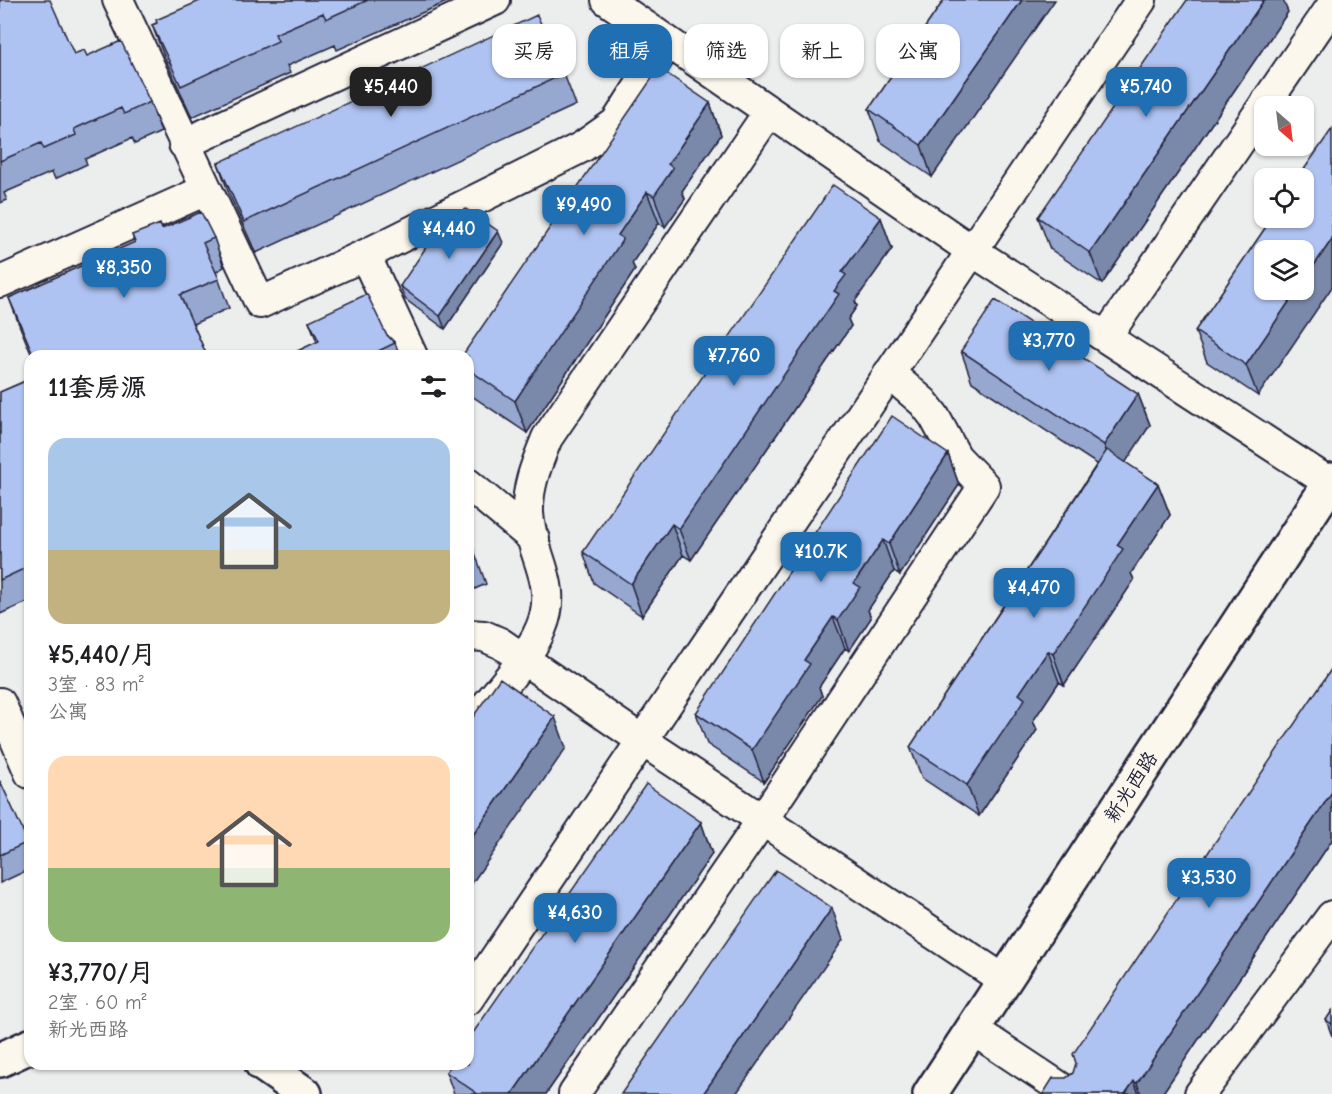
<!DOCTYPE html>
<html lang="zh">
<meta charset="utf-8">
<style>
:root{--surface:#fff;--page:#f2f2f2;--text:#202124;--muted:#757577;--accent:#1f6fb2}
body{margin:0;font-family:"Comic Neue","LXGW WenKai TC",sans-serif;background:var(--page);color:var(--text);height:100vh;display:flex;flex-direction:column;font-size:22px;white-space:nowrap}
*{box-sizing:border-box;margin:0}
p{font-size:20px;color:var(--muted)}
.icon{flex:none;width:33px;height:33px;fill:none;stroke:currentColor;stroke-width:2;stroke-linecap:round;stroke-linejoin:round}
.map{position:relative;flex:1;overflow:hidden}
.side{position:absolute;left:24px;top:350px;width:450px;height:720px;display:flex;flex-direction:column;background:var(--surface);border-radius:18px;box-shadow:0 2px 4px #0004}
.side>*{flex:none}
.top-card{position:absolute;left:492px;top:24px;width:570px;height:54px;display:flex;gap:12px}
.needle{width:39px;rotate:152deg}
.fabs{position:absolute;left:1254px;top:96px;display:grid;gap:12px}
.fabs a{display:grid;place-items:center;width:60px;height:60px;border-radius:12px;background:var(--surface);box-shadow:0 2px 4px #0004;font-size:30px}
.price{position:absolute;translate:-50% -51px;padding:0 14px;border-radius:12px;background:var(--accent);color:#fff;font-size:20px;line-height:39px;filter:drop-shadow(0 2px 3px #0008)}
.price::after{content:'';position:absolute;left:50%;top:36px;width:18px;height:14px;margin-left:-9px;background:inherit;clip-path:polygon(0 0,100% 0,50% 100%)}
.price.current{background:#222;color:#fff}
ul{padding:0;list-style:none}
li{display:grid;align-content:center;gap:12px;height:318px;padding:0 24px}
li span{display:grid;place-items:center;height:186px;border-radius:18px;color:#555}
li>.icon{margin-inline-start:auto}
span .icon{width:108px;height:108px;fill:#fffc;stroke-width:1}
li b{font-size:26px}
h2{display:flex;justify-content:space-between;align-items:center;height:72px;padding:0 24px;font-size:26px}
.chip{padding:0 21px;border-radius:18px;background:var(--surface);box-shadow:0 2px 4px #0004;font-size:21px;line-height:54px}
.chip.current{background:var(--accent);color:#fff}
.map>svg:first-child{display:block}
</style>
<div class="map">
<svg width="1332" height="1094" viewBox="0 0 1332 1094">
<rect width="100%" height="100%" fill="#eceded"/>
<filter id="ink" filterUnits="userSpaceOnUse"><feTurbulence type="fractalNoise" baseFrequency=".0167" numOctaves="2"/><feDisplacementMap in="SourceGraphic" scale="12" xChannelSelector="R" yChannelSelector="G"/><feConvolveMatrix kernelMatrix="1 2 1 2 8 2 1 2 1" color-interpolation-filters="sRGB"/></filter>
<g filter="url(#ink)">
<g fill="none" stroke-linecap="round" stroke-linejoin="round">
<g stroke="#22223b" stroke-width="34">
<path id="minor" d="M118 0 260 303 365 255 582 147 616 123 668 42
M607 0 971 250 1330 483
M184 144 495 0
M365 255 412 356
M0 282 206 190
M1106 337 1332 6
M468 484 534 539
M468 635 484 636 500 643 643 741 1004 980
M0 703 30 773
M468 728C489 701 529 659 541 628 560 583 530 555 528 513 527 486 537 463 547 438L769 112
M468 999 1141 0
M972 1029 1070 1094
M574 1094 763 819 984 486 956 457 934 416 923 402 889 373
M1200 1094 1332 916"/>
</g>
<g stroke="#22223b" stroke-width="38">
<path id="tertiary" d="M0 1060 30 1046
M262 1064 305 1094
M930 1094 1332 480"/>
</g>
<use href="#minor" stroke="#fbf7ec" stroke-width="30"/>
<use href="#tertiary" stroke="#fbf7ec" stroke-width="33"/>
</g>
<path fill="#96a8d0" stroke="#22223b" stroke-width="1.5" d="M0 0 74 54 87 56 150 102 161 132 135 144 132 138 85 159 87 164 55 179 52 172 4 193 7 200 0 203Z
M202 0H451L337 50 335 45 287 66 290 73 192 117 164 56 152 25Z
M944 0 932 177 880 141 869 109Z
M1288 12 1102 284 1050 249 1038 217Z
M564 74 576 105 256 253 229 194 218 163Z
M710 103 721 135 682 191 685 199 665 227 659 223 632 263 635 270 527 433 469 394 468 391V356Z
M881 218 892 249 855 301 857 306 848 319 851 326 691 560 683 555 642 616 594 583 583 552Z
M1272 218 1258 396 1207 362 1195 331Z
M162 229 214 238 224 267 216 272 229 308 193 324 207 356H32L20 327 9 298 135 243 132 235Z
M503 243 445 329 405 299 400 286Z
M309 321 386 334 395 343 400 356H287L317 342Z
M961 351 1138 394 1150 425 1125 462 1158 484 1170 515 1131 573 1134 580 1064 685 1059 682 1033 721 1037 730 979 816 922 778 910 747 1097 464 972 382Z
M30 379V601L0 614V392Z
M948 454 959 485 900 575 894 571 868 610 871 618 849 651 845 648 819 687 822 696 764 782 707 744 696 713Z
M468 537 475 553 486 584 468 592Z
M1332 668V840L1162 1094H1043L1073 1073Z
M0 781 30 848V869L0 883Z
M701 822 712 854 546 1094H454L446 1072Z
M1332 1011V1036L1326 1020Z"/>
<path fill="#7a88a9" stroke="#22223b" stroke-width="1.5" d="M1022 0H1055L932 177 921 145Z
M1264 0H1283L1288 12 1102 284 1090 253Z
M710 103 721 135 682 191 685 199 665 227 654 196 668 164Z
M647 192 659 223 632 263 635 270 527 433 515 401 618 235Z
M881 218 892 249 855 301 857 306 848 319 851 326 691 560 679 529 834 291 842 272Z
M498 231 503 243 445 329 440 316Z
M1332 239V287L1258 396 1246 365 1297 290H1304V280Z
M1138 394 1150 425 1116 477 1104 445Z
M948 454 959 485 900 575 889 544Z
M1158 484 1170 515 1131 573 1134 580 1064 685 1053 654 1117 545Z
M672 524 683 555 642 616 631 584Z
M883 540 894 571 868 610 871 618 849 651 838 620 854 583Z
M833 617 845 648 819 687 822 696 764 782 752 750 804 660Z
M1048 651 1059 682 1033 721 1037 730 979 816 967 785 1019 694Z
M555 717 566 748 468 889V842Z
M1332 792V840L1162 1094H1141L1137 1083Z
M701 822 712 854 546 1094H512Z
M832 908 843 940 736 1094H703Z
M1134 1081 1139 1094H1125Z"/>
<path fill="#afc3f2" stroke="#22223b" stroke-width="1.5" d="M0 0H50L74 54 84 50 87 56 121 41 150 102 124 114 121 108 74 129 76 135 44 149 41 143 0 161Z
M202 0H368L326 19 323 13 275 34 278 41 181 86 152 25 157 23 156 20Z
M944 0H1022L921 145 869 109Z
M1187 0H1264L1090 253 1038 217Z
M537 15 564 74 244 222 218 163Z
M659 68 710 103 668 164 673 168 654 196 647 192 618 235 623 239 515 401 468 369V356H462Z
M1332 129V239L1304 280V250H1264V290H1297L1246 365 1195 331 1272 218H1304V178H1298Z
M833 185 881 218 842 272 846 275 834 291 839 294 679 529 672 524 631 584 583 552Z
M466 209 498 231 440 316 400 286 445 219Z
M201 212 214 238 203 243 219 279 180 295 207 356H34L9 298 135 242 132 235 160 224 162 229Z
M367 294 386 334 395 343 368 356H287L319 341 309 321Z
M995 300 1138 394 1104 445 961 351Z
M30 379V566L0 580V392Z
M892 416 948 454 889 544 883 540 854 583 860 587 838 620 833 617 804 660 810 664 752 750 696 713Z
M1107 450 1158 484 1117 545 1123 549 1053 654 1048 651 1019 694 1025 699 967 785 910 747Z
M468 537 475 553 468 556Z
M1332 668V792L1137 1083 1134 1081 1125 1094H1043L1053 1078H1066L1073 1073 1076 1063 1073 1054Z
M500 678 555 717 468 842V724Z
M0 781 28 842 0 855Z
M646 784 701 822 512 1094H478L446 1072 452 1064H468V1040Z
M776 870 832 908 703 1094H621Z
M1332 1011V1024L1326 1020Z"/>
</g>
<g text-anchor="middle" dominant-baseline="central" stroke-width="4.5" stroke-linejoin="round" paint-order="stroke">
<g font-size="20" fill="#22223b" stroke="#fbf7ec">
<text transform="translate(1131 787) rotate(-57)">新光西路</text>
</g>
</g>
</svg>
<div class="fabs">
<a><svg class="needle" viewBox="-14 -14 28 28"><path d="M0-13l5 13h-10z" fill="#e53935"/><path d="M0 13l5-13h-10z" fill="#757577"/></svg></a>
<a><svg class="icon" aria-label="locate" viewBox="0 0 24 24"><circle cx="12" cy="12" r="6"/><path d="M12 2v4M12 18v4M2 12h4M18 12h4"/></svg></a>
<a><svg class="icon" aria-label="layers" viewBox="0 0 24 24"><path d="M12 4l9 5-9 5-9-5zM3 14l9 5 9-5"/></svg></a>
</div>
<b class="price current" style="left:391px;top:118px">¥5,440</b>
<b class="price" style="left:1146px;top:118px">¥5,740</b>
<b class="price" style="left:584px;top:236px">¥9,490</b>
<b class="price" style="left:449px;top:260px">¥4,440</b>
<b class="price" style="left:124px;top:299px">¥8,350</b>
<b class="price" style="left:1049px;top:372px">¥3,770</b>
<b class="price" style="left:734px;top:387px">¥7,760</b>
<b class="price" style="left:821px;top:583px">¥10.7K</b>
<b class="price" style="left:1034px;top:619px">¥4,470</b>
<b class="price" style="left:1209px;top:909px">¥3,530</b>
<b class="price" style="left:575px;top:944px">¥4,630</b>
<div class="top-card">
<a class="chip">买房</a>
<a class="chip current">租房</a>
<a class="chip">筛选</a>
<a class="chip">新上</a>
<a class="chip">公寓</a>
</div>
<section class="side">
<h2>11套房源<svg class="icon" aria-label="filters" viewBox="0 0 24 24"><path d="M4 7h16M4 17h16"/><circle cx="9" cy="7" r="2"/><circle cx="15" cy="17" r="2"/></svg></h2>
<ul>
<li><span style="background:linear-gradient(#a9c7e8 60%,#c2b280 0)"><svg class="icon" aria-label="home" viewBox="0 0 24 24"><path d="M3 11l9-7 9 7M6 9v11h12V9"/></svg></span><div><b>¥5,440/月</b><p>3室 · 83 m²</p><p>公寓</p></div></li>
<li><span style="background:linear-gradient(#ffd9b3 60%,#8fb573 0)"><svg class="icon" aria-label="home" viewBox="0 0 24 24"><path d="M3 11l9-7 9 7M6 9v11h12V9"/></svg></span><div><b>¥3,770/月</b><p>2室 · 60 m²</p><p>新光西路</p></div></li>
</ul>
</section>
</div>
